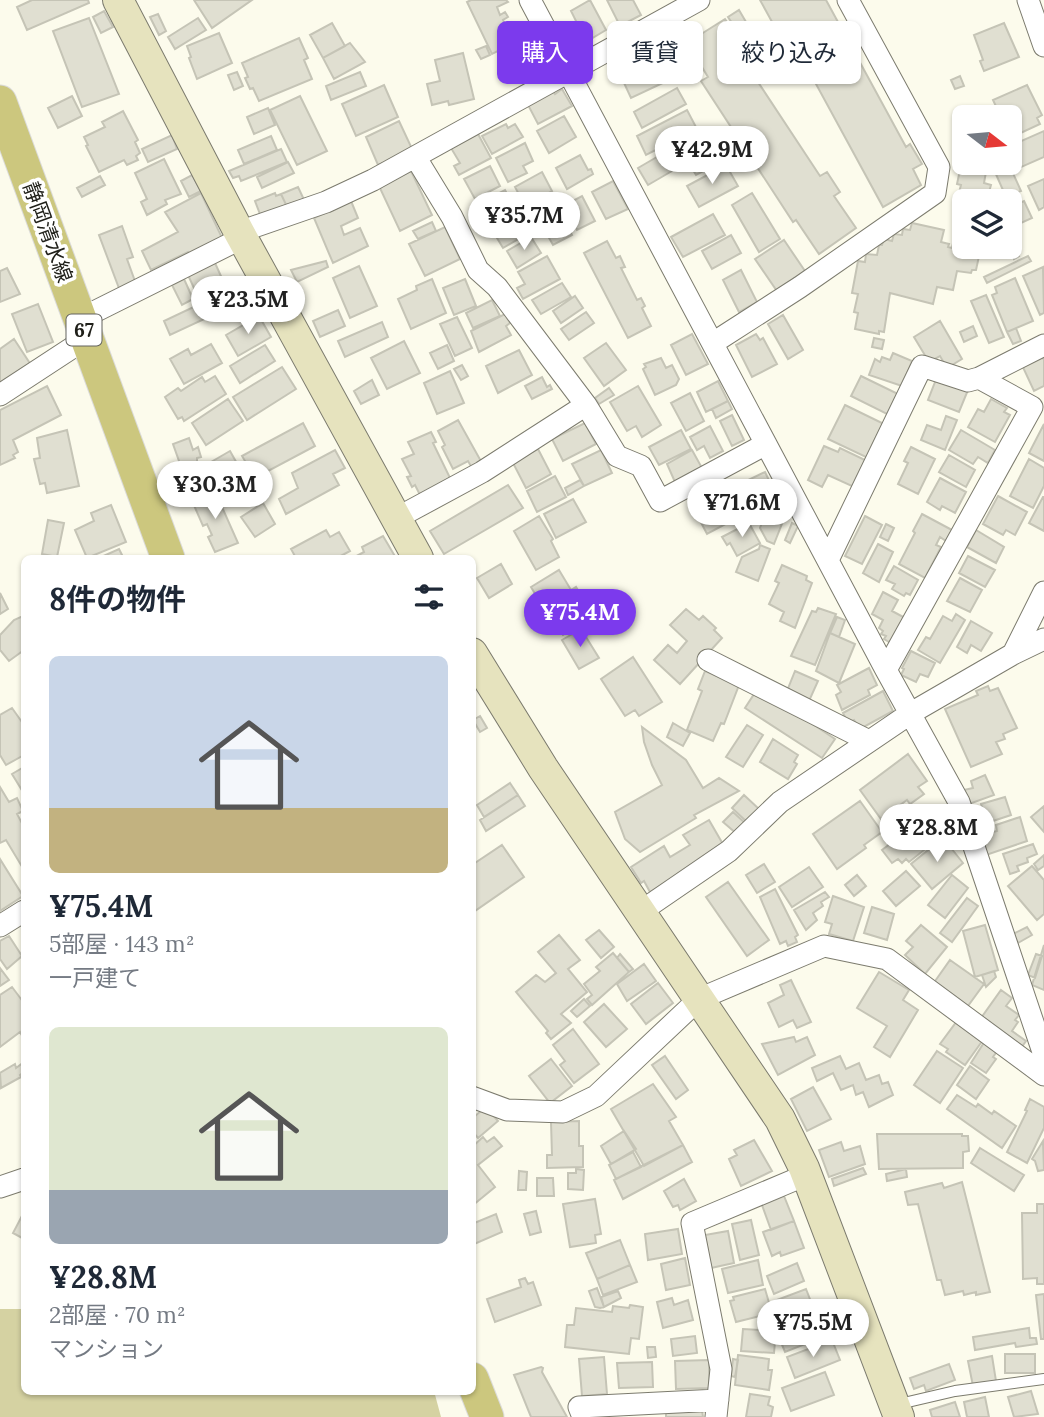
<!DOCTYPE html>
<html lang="ja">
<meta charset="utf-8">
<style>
:root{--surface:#fff;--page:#f2f2f3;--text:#1f2937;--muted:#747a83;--accent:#7c3aed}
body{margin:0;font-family:Lora,"Noto Sans JP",serif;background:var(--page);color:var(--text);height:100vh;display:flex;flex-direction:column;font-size:26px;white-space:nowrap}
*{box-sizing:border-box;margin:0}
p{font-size:23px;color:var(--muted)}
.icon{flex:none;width:38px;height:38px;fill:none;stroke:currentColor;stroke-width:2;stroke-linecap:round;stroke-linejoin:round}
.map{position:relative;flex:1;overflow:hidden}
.sheet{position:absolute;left:21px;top:555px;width:455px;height:840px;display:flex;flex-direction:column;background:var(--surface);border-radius:10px;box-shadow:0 2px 5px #0004}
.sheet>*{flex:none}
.hud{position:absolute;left:497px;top:21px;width:441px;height:63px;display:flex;gap:14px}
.needle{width:46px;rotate:106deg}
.buttons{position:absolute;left:952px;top:105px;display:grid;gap:14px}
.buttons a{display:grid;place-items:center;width:70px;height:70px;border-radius:10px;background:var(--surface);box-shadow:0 2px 5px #0004;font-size:35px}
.price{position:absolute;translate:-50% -60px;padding:0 16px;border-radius:24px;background:#fff;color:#222;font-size:23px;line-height:46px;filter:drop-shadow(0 2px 4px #0008)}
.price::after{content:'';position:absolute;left:50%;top:42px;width:21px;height:16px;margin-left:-10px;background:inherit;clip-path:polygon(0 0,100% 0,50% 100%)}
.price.selected{background:var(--accent);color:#fff}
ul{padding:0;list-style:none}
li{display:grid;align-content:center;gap:14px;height:371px;padding:0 28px}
li span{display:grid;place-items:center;height:217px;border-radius:10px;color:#555}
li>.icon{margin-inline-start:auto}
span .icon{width:126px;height:126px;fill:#fffc;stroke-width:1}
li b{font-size:30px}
h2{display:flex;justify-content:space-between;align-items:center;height:84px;padding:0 28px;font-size:30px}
.pill{padding:0 24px;border-radius:10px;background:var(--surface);box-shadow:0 2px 5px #0004;font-size:24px;line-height:63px}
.pill.selected{background:var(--accent);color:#fff}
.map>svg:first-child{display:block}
</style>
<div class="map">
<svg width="1044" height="1417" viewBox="0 0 1044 1417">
<rect width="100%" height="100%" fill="#fcfbec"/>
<path fill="#d5d2a2" d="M0 1309H24V1391H434L441 1417H0Z"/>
<path fill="#e0dfd1" stroke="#c5c4b6" stroke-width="2" d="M32 0H88L89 3 27 30 17 7Z
M194 0H252L212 28Z
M471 0H506L508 2 497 7 500 15 505 12 508 17 503 20 514 43 492 54 467 2Z
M590 0 606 30 584 43 576 28 579 27 571 11Z
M607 0H633L641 15 620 26Z
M760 0H826L906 147 910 144 922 164 913 169 921 185 883 207 785 27 777 31Z
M739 10 746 22 736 29 728 17Z
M104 11 113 27 101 33 93 17Z
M158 14 166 31 159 35 150 17Z
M89 18 119 94 82 107 53 31Z
M198 18 206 30 175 49 168 37Z
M725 19 763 75 756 79 820 176 827 172 840 192 834 196 856 228 819 254 796 220 793 222 701 81 708 77 687 43Z
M332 23 345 46 323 58 310 35Z
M1004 23 1019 57 984 71 980 61 983 60 974 35Z
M219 33 232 63 197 79 189 58 191 57 187 46Z
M299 38 308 58 304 60 312 79 259 101 253 88 250 89 245 78 248 77 242 63Z
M771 40 786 65 779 70 764 44Z
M350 43 365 62 334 79 323 58Z
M486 46 490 55 481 59 476 50Z
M649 46 667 81 631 98 618 70 639 60 636 53Z
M463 53 474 99 449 105 448 101 432 105 427 84 440 81 435 60Z
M237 72 243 86 234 90 228 75Z
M360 72 366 86 331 100 326 86Z
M960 76 964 86 955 89 951 80Z
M384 85 398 117 356 136 342 104Z
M1027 85 1042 115 1037 118 1040 124 1014 136 1012 133 1010 134V117H1001L993 100Z
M677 88 686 104 642 128 634 112Z
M562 89 572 106 538 124 527 103 552 90 555 94Z
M72 96 82 116 58 128 48 108Z
M300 96 327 151 297 165 270 110Z
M268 108 275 125 254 134 247 117Z
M687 110 697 129 646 155 637 136Z
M123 111 138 140 135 142 140 153 136 156 138 160 127 165 124 160 99 172 86 146 88 145 84 137 105 127 102 122Z
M564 116 576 137 549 153 537 131Z
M399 121 413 151 378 165 366 137Z
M506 124 508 128 515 124 523 137 492 154 482 136Z
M705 129 724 160 696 175 678 145Z
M1044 131V157L1012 171 1021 191 1006 197 991 163H1010V146Z
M478 134 491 158 459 175 454 166 460 163 451 148Z
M172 135 177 149 148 162 142 149Z
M271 136 277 150 244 164 238 150Z
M525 143 533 161 523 166 527 173 508 182 496 158Z
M281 149 287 162 241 181 239 176 233 178 229 171Z
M662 154 672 171 648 185 638 168Z
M580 155 588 170 591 169 593 174 567 189 556 168Z
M164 159 181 194 165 200 167 204 147 215 141 202 147 199 135 173Z
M288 162 294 173 262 188 257 177Z
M726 165 738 186 699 207 687 186Z
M961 165 986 172 984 183 991 185 987 199 993 201H964V247H981L976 270H972L971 273 957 271 953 290 937 287 933 304 890 293 884 332 879 331V334L855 329 858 313 854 312 858 294 852 293 858 261 865 262 866 254 877 255 879 245H882L884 239 892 241 894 234 902 235 903 229 910 230 912 223 944 230 941 242 949 244 948 247 952 248 962 202 957 200 961 185 957 184Z
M490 166 500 186 475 199 464 179Z
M411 171 432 215 400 231 379 186Z
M542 172 552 191 525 206 515 187Z
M192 175 201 191 189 197 181 181Z
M100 176 105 185 82 197 77 188Z
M1044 179V207L1039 210 1028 186Z
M613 181 628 209 606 219 592 192Z
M298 187 306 204 289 211 281 194Z
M505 190 511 202 482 217 476 205Z
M201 193 223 240 191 257 188 252 151 270 142 251 178 232 165 212Z
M275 193 276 196 281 194 289 211 263 222 255 201Z
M752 193 780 239 759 252 732 205Z
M582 196 595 221 577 230 565 205Z
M351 201 358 218 341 226 344 235 360 228 368 246 333 263 314 218Z
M1024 201 1032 218 1021 223 1013 206Z
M560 211 572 235 553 245 540 222Z
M515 214 527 234 503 248 491 228Z
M713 214 725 235 683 257 671 237Z
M432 222 436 231 418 239 413 231Z
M122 226 133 257 127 259 136 284 120 291 99 235Z
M445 227 460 259 425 276 409 244Z
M1010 234 1019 256 1014 259 1009 247Z
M731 235 741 253 712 269 702 251Z
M531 237 541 253 517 268 507 251Z
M784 240 807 274 779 294 755 259Z
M607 241 616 258 620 256 625 267 621 268 637 300 641 298 645 306 642 308 651 326 628 338 584 253Z
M547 256 560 279 523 299 517 288 525 284 518 272Z
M1028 256 1031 261 987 283 984 277Z
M326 261 328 267 297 282 291 270Z
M215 263 225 285 198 297 188 275Z
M359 266 377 306 350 318 333 278Z
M1043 267 1044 313 1040 315 1023 276Z
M7 268 20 294 0 302V271Z
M741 270 757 302 739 312 723 280Z
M1015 278 1033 321 1007 332 992 295 997 293 995 287Z
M184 279 193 299 182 305 172 285Z
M432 279 446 313 411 329 398 299 417 290 416 286Z
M465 279 476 306 454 315 443 288Z
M562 283 571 297 541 314 532 300Z
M223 293 230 307 170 335 164 321Z
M986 295 1004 337 989 343 971 301Z
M575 296 583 308 561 323 553 311Z
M492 300 500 316 473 328 466 313Z
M38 304 53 342 27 352 12 314Z
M338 310 345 326 320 337 313 321Z
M586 312 594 323 569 340 561 329Z
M505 314 510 323 506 326 511 335 479 352 471 331Z
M783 315 803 350 788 359 768 324Z
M259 316 271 337 238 356 226 335Z
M457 317 472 348 455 356 440 324Z
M940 321 962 359 947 368 940 356 929 362 914 337Z
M382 322 388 337 345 357 338 341Z
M973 326 977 336 964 342 960 332Z
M1016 328 1021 341 1013 344 1007 332Z
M692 334 708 364 686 375 671 345Z
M756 334 760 340 763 338 777 364 752 377 736 345Z
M874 338 884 340 882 349 872 347Z
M14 339 33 368 0 389V349Z
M404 341 420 373 387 389 371 358Z
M606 343 626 370 604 386 584 358Z
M211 344 222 363 184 384 170 359 188 349 191 355Z
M265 345 275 361 240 383 230 366Z
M447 345 454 361 438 369 430 353Z
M519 350 532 375 498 393 486 366Z
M893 353 912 361 902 386 869 375 875 359 880 362 882 357 890 360Z
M1041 354 1044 360V386L1034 391 1021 363Z
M661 358 666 368 672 365 679 379 676 385 655 395 643 369 646 367 644 364Z
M462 365 468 376 461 380 454 369Z
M282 367 296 389 247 420 233 397Z
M450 371 464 403 437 414 424 383Z
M215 376 226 394 184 421 182 417 178 419 165 397 178 388 181 391 202 377 205 382Z
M861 376 898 394 889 415 851 396Z
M542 377 547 387 550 385 552 389 532 399 525 386Z
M937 377 968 390 959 412 928 400Z
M372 380 379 395 361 404 354 391Z
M718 381 728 401 706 412 697 392Z
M47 386 61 415 13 440 18 452 13 455 15 458 0 465V410Z
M638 386 661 425 642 437 636 426 627 431 610 402Z
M609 388 614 395 599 404 595 398Z
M690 393 704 421 686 431 671 403Z
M228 399 243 421 206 445 192 423Z
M991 399 1007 408 1004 412 1010 415 995 442 968 427 978 409 984 412Z
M728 401 732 409 716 418 712 409Z
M845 405 884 424 868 458 828 439Z
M732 415 744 440 732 446 720 421Z
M946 416 957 420 945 450 921 440 927 425 941 430Z
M458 420 482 463 472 468 468 461 453 469 442 447 445 445 438 431Z
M303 423 315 446 255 478 242 456Z
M585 423 596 444 563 461 552 439Z
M1044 424V461L1029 453Z
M710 426 723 451 710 458 704 446 697 450 690 437Z
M67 430 79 486 47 493 45 483 40 484 34 459 40 458 37 438Z
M681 430 691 449 659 465 649 447Z
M961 430 995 450 988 463 978 457 973 464 949 450Z
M431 432 436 442 433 443 452 482 421 497 415 485 412 487 407 477 411 476 402 459 414 454 408 442Z
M189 438 193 450 198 447 201 457 197 458V471L184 475 173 444Z
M824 446 838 452 840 448 867 461 854 487 828 475 822 487 808 480Z
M911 447 935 459 918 494 898 484 908 463 904 461Z
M538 449 551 474 526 488 513 463Z
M335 450 345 468 333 474 339 485 286 514 279 499 298 488 292 473Z
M601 450 612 473 584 486 572 464Z
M692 450 702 468 675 482 667 464Z
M230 451 249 485 231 496 211 462Z
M949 455 975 470 966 487 939 472Z
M1029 459 1044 468V486L1033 508 1010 496Z
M765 472 776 495 750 508 738 485Z
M555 476 566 497 537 512 527 491Z
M940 478 966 492 955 513 942 506 940 510 927 502Z
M580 480 584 486 568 495 565 488Z
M508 485 523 508 444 554 430 531Z
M214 489 238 543 215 552 208 537 212 535 207 524 203 526 193 503 197 501 195 497Z
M998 496 1027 512 1015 535 1006 530 1003 535 983 524Z
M1043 497H1044V531L1029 523Z
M573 499 586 522 556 538 544 514Z
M722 499 733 520 707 534 696 513Z
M263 503 275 524 255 537 241 517Z
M111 505 126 542 87 558 75 530 94 521 91 513Z
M767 509 785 516 774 544 767 541 760 528Z
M922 514 952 530 946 541 940 537 936 545 941 547 925 578 899 564 915 533 913 531Z
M539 516 553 539 551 541 559 557 536 570 514 531Z
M865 516 882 525 862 564 845 556Z
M48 520 64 523 57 557 42 554Z
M749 523 760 543 737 556 730 543 727 545 722 537Z
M792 523 798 526 790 543 785 540Z
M886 524 894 528 888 541 880 537Z
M326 530 330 537 339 532 350 551 337 558H296L291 549Z
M976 530 1004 547 996 563 967 547Z
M383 536 396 558H353L364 552 362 547Z
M878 544 893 552 879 582 863 573Z
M760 545 770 549 758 581 736 572 742 557 759 549Z
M119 549 123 557 120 558H99Z
M968 556 995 570 985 587 959 573Z
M501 564 512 584 489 598 477 578Z
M782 565 807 576 806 580 812 583 795 628 780 621 784 612 769 604 779 583 775 581Z
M894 566 918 580 910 595 906 593 904 596 892 589 895 584 886 580Z
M559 570 571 590 576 587 589 609 578 616 582 623 563 635 557 626 555 627 531 587Z
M960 578 982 590 970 612 947 601Z
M883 592 898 600 892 611 907 619 894 645 884 639 886 636 881 634 883 631 879 628 883 620 872 614Z
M0 593 8 609 0 614Z
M818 608 836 614 815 665 791 656 812 611 816 612Z
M686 609 699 620 703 616 716 628 714 630 722 638 680 684 654 660 668 645 677 653 687 641 670 625Z
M956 614 965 620 940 663 918 650 926 637 930 639 943 616 952 621Z
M23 616 24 650 9 661 0 650V635L14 620Z
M837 617 845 620 839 637 830 633Z
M971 621 992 633 981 651 971 645 967 653 957 647Z
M581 629 599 658 579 669 562 640Z
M830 633 855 644 839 683 816 671Z
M911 651 935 663 928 677 920 674 916 682 901 675 904 669 902 668Z
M633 657 662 702 639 716 635 710 625 716 601 679Z
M869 668 877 685 868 690 870 695 842 710 836 695 841 692 837 685Z
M705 671 739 685 724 724 721 723 713 741 687 730 702 691 698 689Z
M795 671 818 681 809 701 787 691Z
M988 686 990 691 998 688 1017 728 1003 734 1005 739 996 742 1002 754 971 767 945 709 978 695 976 691Z
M758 688 835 739 822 758 745 708Z
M883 691 893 711 860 729 854 720 848 723 843 713Z
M12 708 24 725V755L6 765 0 755V715Z
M480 716 487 728 480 732 473 720Z
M673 723 690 733 683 746 667 737Z
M747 725 763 735 743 767 726 757Z
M642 727 686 760 703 788 719 778 739 791 694 815 696 818 640 852 625 839 615 812 662 785 652 765 644 742Z
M773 739 798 755 794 762 797 764 788 779 760 762Z
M908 754 927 781 918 787 924 794 910 804 907 800 881 819 860 790Z
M24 767V792H23L12 774Z
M985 775 994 795 969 804 964 790 973 788 971 781Z
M510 783 518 795 484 817 477 805Z
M0 787 9 802 17 798 23 811 17 814 24 827V870L6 840 0 843Z
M518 795 525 806 486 831 480 820Z
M744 795 759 809 747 822 732 808Z
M1005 797 1011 815 987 823 981 804Z
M860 801 882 832 864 845 866 848 837 869 813 834Z
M1044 806V832L1031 817Z
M935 807 953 827 909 862 906 859 902 863 898 859 892 863 882 850 894 841 892 839 901 831 900 829 916 815 921 820Z
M733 812 746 824 737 834 723 822Z
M1020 817 1027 841 986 855 980 835 997 831 996 825Z
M709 820 724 846 650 892 644 881 641 883 631 867 664 846 670 857 690 845 683 835Z
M943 838 963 863 932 889 911 864Z
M1033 844 1037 854 1027 858 1028 862 1017 866 1019 871 1010 874 1003 854Z
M502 845 524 877 472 913V865Z
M1044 855V866L1038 870 1034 864Z
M0 859 23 896 0 911Z
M764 864 775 882 757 893 746 875Z
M1032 866 1044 880V914L1037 920 1008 886Z
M809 867 823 887 792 907 779 887Z
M906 871 920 886 896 906 883 891Z
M857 875 866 886 854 896 845 885Z
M952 875 968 888 945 918 928 905Z
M728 882 769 940 747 956 706 897Z
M775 889 798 935 795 937 797 942 788 946 786 941 780 944 760 897Z
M825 892 829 897 821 902 823 906 813 913 817 920 806 930 794 910Z
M833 896 864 907 853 941 829 934 832 924 825 922Z
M967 898 978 906 952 942 940 933Z
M872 907 894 914 887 940 864 933Z
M921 925 947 947 925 974 905 955 913 947 906 941Z
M985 925 998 970 975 977 963 931Z
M1027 927 1032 935 1018 943 1013 934Z
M599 930 614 947 601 958 586 940Z
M559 935 580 960 568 969 587 992 561 1014 571 1023 551 1039 546 1033 548 1031 516 992 536 975 545 982 556 973 538 952Z
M9 936 22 956 7 969 0 959V941Z
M1044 945V990L1032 985Z
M613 953 629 972 592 1005 587 999 592 995 584 984 600 971 596 967Z
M620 954 633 969 629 972 617 958Z
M1036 954 1042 956 1035 978 1028 975Z
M950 960 984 984 965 1010 933 984Z
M644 964 656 981 627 1001 617 984Z
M0 968 9 980 0 986Z
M994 971 996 977 986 987 982 975Z
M879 972 909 990 903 1000 918 1010 890 1057 874 1047 887 1026 857 1008Z
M791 980 811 1022 797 1028 793 1020 779 1027 768 1003 784 995 780 985Z
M658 983 673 1003 646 1024 631 1004Z
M12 987 24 1003V1039L20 1032 0 1047V995Z
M1001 990 1012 998 1006 1006 1019 1015 1015 1020 1018 1022 1012 1031 1026 1041 1021 1048 981 1018Z
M584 999 590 1006 577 1017 571 1011Z
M604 1004 627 1029 606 1047 584 1022Z
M957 1021 983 1040 965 1065 946 1052 948 1049 940 1044Z
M573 1029 599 1064 574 1083 560 1065 565 1061 553 1045Z
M794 1037 796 1042 807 1037 815 1055 778 1075 762 1044Z
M985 1041 998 1050 993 1057 996 1059 986 1073 971 1063Z
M937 1051 963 1068 940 1103 914 1085Z
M665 1056 688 1090 676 1099 652 1065Z
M840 1056 846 1069 859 1063 866 1080 879 1075 882 1084 888 1082 893 1095 869 1107 863 1092 856 1095 853 1085 841 1090 833 1073 817 1081 812 1068Z
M551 1059 572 1086 550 1103 529 1076Z
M24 1062V1072L20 1075 21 1077 1 1088 0 1073 15 1064 16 1068Z
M970 1066 989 1080 976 1099 957 1085Z
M653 1084 676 1117 669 1121 683 1145 644 1166 611 1109Z
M813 1087 831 1119 807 1131 791 1099Z
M957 1095 976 1107 978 1104 992 1114 994 1111 1016 1126 1002 1148 947 1109Z
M1030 1099 1044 1107V1128L1027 1163 1007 1152 1027 1111 1025 1110Z
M486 1107 498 1121 478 1138 472 1131V1113L475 1116Z
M579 1121V1146H583V1167L547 1168V1155H552L551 1122Z
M624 1131 636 1149 611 1164 601 1146Z
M877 1134H962V1136H968L969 1151 963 1152V1168L879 1169Z
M483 1137 487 1142 494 1137 502 1146 478 1165 495 1187 472 1206V1147Z
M754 1140 772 1171 741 1186 729 1159 737 1155 734 1150Z
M1043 1141 1044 1170 1038 1171 1035 1161 1032 1159Z
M841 1142 844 1151 860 1146 865 1164 829 1177 819 1150Z
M683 1145 692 1162 623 1199 614 1180Z
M980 1148 1024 1175 1014 1191 971 1163Z
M633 1152 641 1167 616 1179 609 1165Z
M863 1168 866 1174 834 1186 832 1179Z
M576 1169 584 1170 583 1190 568 1189V1173H576Z
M906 1169 907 1177 887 1181 886 1174Z
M519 1171 527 1172 526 1190H518Z
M537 1178H553L554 1196H537Z
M684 1179 696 1201 680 1210 678 1205 673 1207 664 1191Z
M962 1182 990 1292 976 1295V1292L964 1295 963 1291 945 1295 941 1280H937L918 1204 908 1205 905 1192 942 1183 944 1188Z
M784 1196 794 1221 771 1230 762 1205Z
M595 1199 601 1234 595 1235 596 1243 570 1247 563 1204Z
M1037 1204H1044V1284H1037V1278L1023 1279 1022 1213H1037Z
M536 1211 541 1232 530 1235 524 1214Z
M24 1212V1239L13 1233Z
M496 1214 502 1232 472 1245V1224Z
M751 1220 759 1255 740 1260 732 1224Z
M794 1221 804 1248 781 1256 780 1252 772 1256 763 1232Z
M678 1229 682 1254 648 1260 645 1234Z
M728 1231 734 1263 711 1268 705 1235Z
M620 1240 630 1265 597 1279 586 1253Z
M685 1258 690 1285 666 1290 661 1264Z
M758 1260 763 1285 728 1293 722 1269Z
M797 1263 804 1281 774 1294 767 1276Z
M630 1265 637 1282 603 1295 597 1279Z
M525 1278 528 1284 533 1282 541 1305 495 1322 487 1299 521 1287 519 1280Z
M597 1288 604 1307 600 1308 595 1307 589 1291Z
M765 1289 772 1313 736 1322 730 1301 734 1300 733 1297Z
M806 1289 813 1307 781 1319 774 1301Z
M618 1291 621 1298 604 1307 601 1297Z
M1044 1294V1339H1041L1036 1295Z
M672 1298 674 1305 688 1300 693 1320 663 1328 657 1302Z
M630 1305 643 1307 639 1339 631 1338 629 1354 565 1347 567 1325H574L576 1308 612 1312 613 1306 629 1308Z
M816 1320 823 1337 785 1352 778 1335Z
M1029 1328 1030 1338H1036L1037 1344 1016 1347 1015 1343 975 1350 973 1337Z
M743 1329 776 1331 774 1353 741 1351Z
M695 1336 697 1353 673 1356 671 1339Z
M832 1340 840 1360 795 1378 787 1357Z
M647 1347H655L656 1357 648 1358Z
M1005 1354H1035V1373H1005Z
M738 1355 769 1359 768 1370H772L769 1390 735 1385Z
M992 1356 996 1381 973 1386 968 1361Z
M604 1357 607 1394 582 1396 579 1359Z
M733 1359 738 1360 735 1377 731 1376Z
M709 1360V1388L676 1389 675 1361Z
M652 1362 653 1387 619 1388 617 1363Z
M949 1364 955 1380 926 1391 924 1385 914 1389 910 1378Z
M541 1367 543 1368 542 1372 567 1417H531L514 1375Z
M825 1372 834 1395 791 1411 782 1388Z
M1031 1391 1038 1414 1014 1417 1008 1397Z
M750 1394 770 1397 768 1405 773 1407 771 1417H746Z
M985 1397 989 1417H967L964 1402Z
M955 1402 960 1417H932L930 1410Z
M702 1410 703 1417H666V1412Z"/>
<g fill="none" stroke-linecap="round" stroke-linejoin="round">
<g stroke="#7c7b6e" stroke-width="12">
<path id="lane" d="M895 1405 955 1391 1044 1379"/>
</g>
<g stroke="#7c7b6e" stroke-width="23">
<path id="street" d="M530 0 886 670 959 802 1044 1055
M1028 0 1044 46
M416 158 452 217 478 270 497 287 586 405 617 456 641 466 660 501 766 444
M239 232 326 202 373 180 699 0
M80 319 242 238
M713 343 800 287 935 193 939 167 848 0
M0 395 87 338
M395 519 482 472 586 405
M828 560 922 366 968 381 979 378
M1013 654 1044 592
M708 660 869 741
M886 670 1032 407 979 378 1044 345
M640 912 729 851 780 802 911 713 1013 654 1044 639
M0 926 24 911
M472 1097 507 1110 563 1112 596 1096 699 999 824 946 887 959 1044 1075
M0 1187 24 1179
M583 1417 579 1407 718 1400
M716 1417 721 1369 692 1223 806 1175"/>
</g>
<g stroke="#7c7b6e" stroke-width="32">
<path id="secondary" d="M118 0 239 232 418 558
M472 653 543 768 780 1119 804 1168 899 1417"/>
</g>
<g stroke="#dbdbda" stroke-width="35">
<path id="primary" d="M0 102 168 558
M472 1379 487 1417"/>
</g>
<use href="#lane" stroke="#fff" stroke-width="10"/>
<use href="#street" stroke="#fff" stroke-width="21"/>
<use href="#secondary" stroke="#e6e3be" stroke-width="30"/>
<use href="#primary" stroke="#ccc77e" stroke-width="33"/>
</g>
<g text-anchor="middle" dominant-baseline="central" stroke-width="7" stroke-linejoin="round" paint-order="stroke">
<rect fill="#fff" stroke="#63635f" stroke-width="2" x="66.5" y="314.5" width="35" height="31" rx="5"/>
<g font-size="19" font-weight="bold" fill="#20201a">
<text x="84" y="330">67</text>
</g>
<g font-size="21" fill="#20201a" stroke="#fff">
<text transform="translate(48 232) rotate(70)">静岡清水線</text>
</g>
</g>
</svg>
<div class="buttons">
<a><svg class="needle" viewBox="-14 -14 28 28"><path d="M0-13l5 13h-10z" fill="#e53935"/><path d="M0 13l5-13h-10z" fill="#747a83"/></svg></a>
<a><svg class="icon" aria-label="layers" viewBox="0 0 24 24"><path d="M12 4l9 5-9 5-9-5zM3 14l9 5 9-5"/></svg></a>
</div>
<b class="price" style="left:712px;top:186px">¥42.9M</b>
<b class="price" style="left:524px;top:252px">¥35.7M</b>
<b class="price" style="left:248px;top:336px">¥23.5M</b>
<b class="price" style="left:215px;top:521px">¥30.3M</b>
<b class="price" style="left:742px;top:539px">¥71.6M</b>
<b class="price selected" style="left:580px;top:649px">¥75.4M</b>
<b class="price" style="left:937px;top:864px">¥28.8M</b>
<b class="price" style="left:813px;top:1359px">¥75.5M</b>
<div class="hud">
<a class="pill selected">購入</a>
<a class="pill">賃貸</a>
<a class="pill">絞り込み</a>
</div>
<section class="sheet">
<h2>8件の物件<svg class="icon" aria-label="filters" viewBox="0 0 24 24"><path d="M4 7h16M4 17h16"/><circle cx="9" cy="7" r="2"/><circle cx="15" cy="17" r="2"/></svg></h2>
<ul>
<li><span style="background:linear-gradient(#c9d6e8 70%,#c2b280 0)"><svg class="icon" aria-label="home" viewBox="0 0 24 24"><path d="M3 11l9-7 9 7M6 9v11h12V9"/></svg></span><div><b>¥75.4M</b><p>5部屋 · 143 m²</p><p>一戸建て</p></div></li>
<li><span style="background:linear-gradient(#dfe7d0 75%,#9aa5b1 0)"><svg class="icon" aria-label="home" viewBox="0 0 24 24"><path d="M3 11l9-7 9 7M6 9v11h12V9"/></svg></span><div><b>¥28.8M</b><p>2部屋 · 70 m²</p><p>マンション</p></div></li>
</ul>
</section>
</div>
